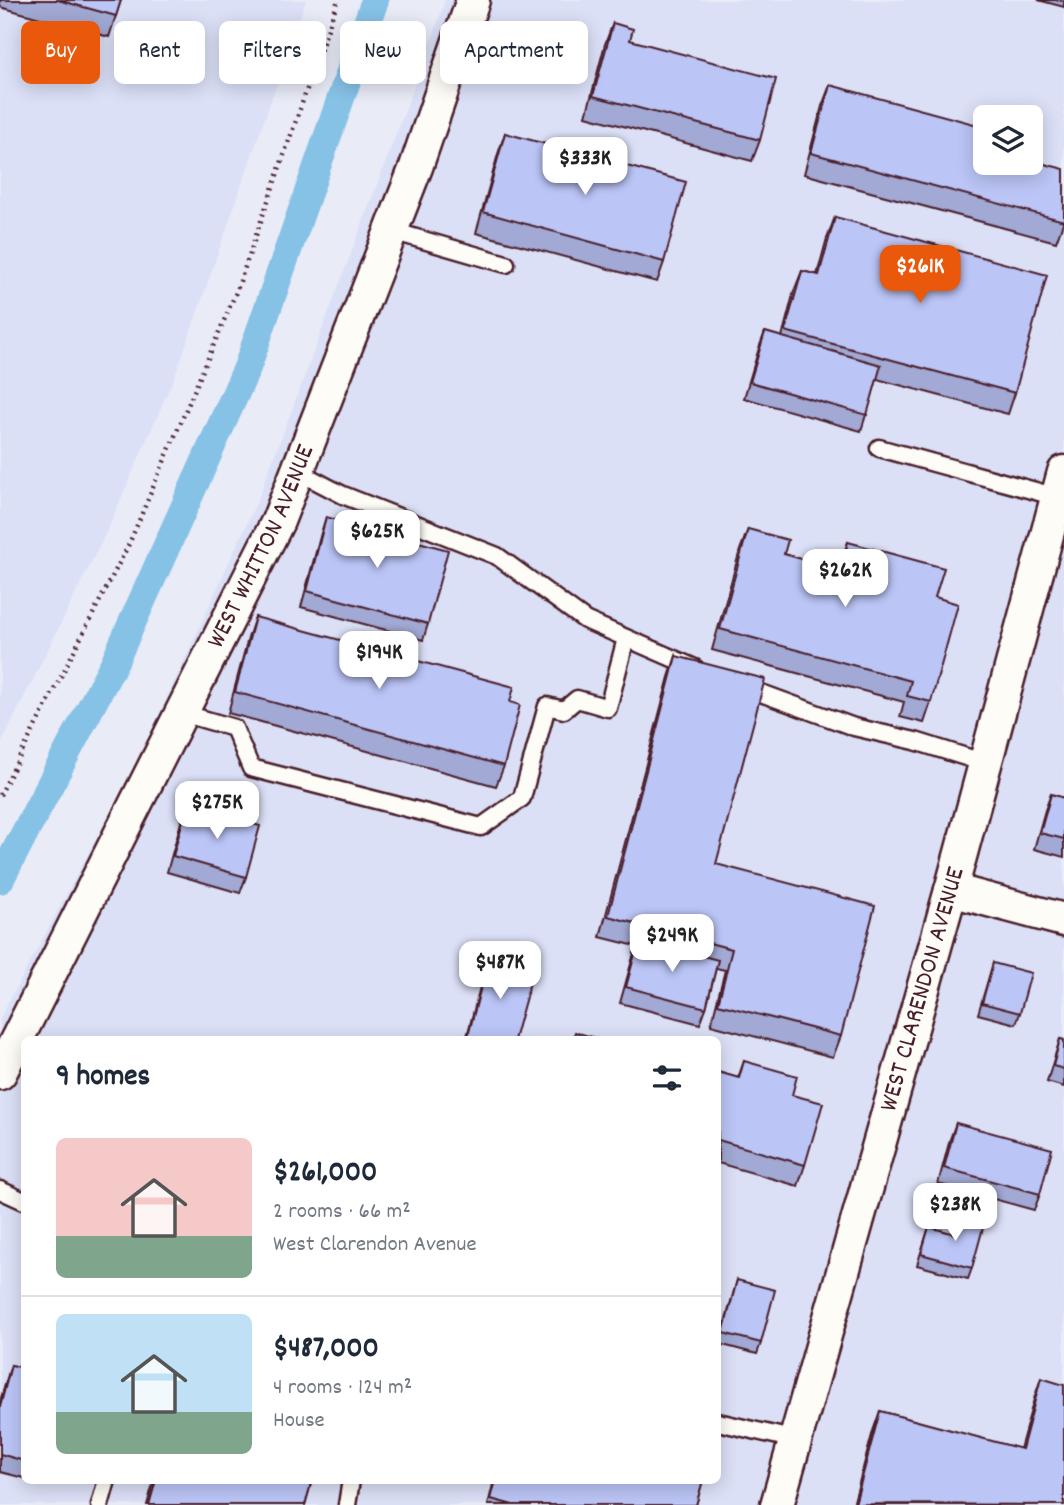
<!DOCTYPE html>
<meta charset="utf-8">
<style>
:root{--surface:#fff;--page:#f6f6f7;--text:#1f2937;--muted:#747a83;--line:#e0e1e3;--accent:#ea580c}
body{margin:0;font-family:Dekko,sans-serif;background:var(--page);color:var(--text);height:100vh;display:flex;flex-direction:column;font-size:26px;white-space:nowrap}
*{box-sizing:border-box;margin:0}
p{font-size:23px;color:var(--muted)}
.icon{flex:none;width:38px;height:38px;fill:none;stroke:currentColor;stroke-width:2;stroke-linecap:round;stroke-linejoin:round}
.map{position:relative;flex:1;overflow:hidden}
.drawer{position:absolute;left:21px;top:1036px;width:700px;height:448px;display:flex;flex-direction:column;background:var(--surface);border-radius:10px;box-shadow:0 4px 18px #0003}
.drawer>*{flex:none}
.guide{position:absolute;left:21px;top:21px;width:700px;height:63px;display:flex;gap:14px}
.fabs{position:absolute;left:973px;top:105px;display:grid;gap:14px}
.fabs a{display:grid;place-items:center;width:70px;height:70px;border-radius:10px;background:var(--surface);box-shadow:0 4px 18px #0003;font-size:35px}
.price{position:absolute;translate:-50% -60px;padding:0 16px;border-radius:14px;background:#fff;color:#222;font-size:23px;line-height:46px;filter:drop-shadow(0 2px 4px #0008)}
.price::after{content:'';position:absolute;left:50%;top:42px;width:21px;height:16px;margin-left:-10px;background:inherit;clip-path:polygon(0 0,100% 0,50% 100%)}
.price.on{background:var(--accent);color:#fff}
ul{padding:0;list-style:none}
li{display:flex;align-items:center;gap:21px;height:175px;padding:0 35px}
li+li{border-top:2px solid var(--line)}
li span{display:grid;place-items:center;flex:none;width:196px;height:140px;border-radius:10px;color:#555}
li>.icon{margin-inline-start:auto}
span .icon{width:84px;height:84px;fill:#fffc;stroke-width:1}
li b{font-size:30px}
h2{display:flex;justify-content:space-between;align-items:center;height:84px;padding:0 35px;font-size:30px}
.chip{padding:0 24px;border-radius:10px;background:var(--surface);box-shadow:0 4px 18px #0003;font-size:24px;line-height:63px}
.chip.on{background:var(--accent);color:#fff}
.map>svg:first-child{display:block}
</style>
<div class="map">
<svg width="1064" height="1505" viewBox="0 0 1064 1505">
<rect width="100%" height="100%" fill="#e9ecf7"/>
<filter id="ink" filterUnits="userSpaceOnUse"><feTurbulence type="fractalNoise" baseFrequency=".0143" numOctaves="2"/><feDisplacementMap in="SourceGraphic" scale="14" xChannelSelector="R" yChannelSelector="G"/><feConvolveMatrix kernelMatrix="1 2 1 2 8 2 1 2 1" color-interpolation-filters="sRGB"/></filter>
<g filter="url(#ink)">
<path fill="#dbe0f7" fill-rule="evenodd" d="M0 0H306L177 371 107 531 0 746Z
M445 0H1064V1505H0V1018L137 763 258 499 435 31ZM985 117H1031V163H985ZM24 1040H718V1480H24Z"/>
<g fill="none" stroke-linecap="round" stroke-linejoin="round">
<path stroke="#86c1e6" stroke-width="28" d="M0 880 114 663 247 368 375 0"/>
<g stroke="#4a1f2b" stroke-width="21">
<path id="service" d="M392 231 506 264
M879 448 1057 497
M297 471 343 495 497 556 585 620 695 668
M742 686 854 727 915 741 985 763
M182 713 234 728 251 768 481 827 522 798 547 706 564 710 577 699 608 708 626 638
M0 1190 24 1201
M718 1422 796 1440
M100 1505 107 1480
M347 1505 351 1480"/>
</g>
<g stroke="#4a1f2b" stroke-width="37">
<g id="minor">
<path d="M951 890 1064 920"/>
<path id="s1" d="M0 1073 278 521 416 167 473 0"/>
<path id="s2" d="M777 1505 951 890 1064 472"/>
</g>
</g>
<path stroke="#4a1f2b" stroke-width="4.5" stroke-dasharray="2 5" stroke-linecap="butt" d="M0 795 129 544 237 290 338 0"/>
<use href="#service" stroke="#fdfcf7" stroke-width="16"/>
<use href="#minor" stroke="#fdfcf7" stroke-width="32"/>
</g>
<path fill="#a1a9d4" stroke="#4a1f2b" stroke-width="2" d="M0 0H121L109 37 0 7Z
M1038 0H1064V7Z
M613 23 630 40 760 140 752 161 586 116 605 44Z
M830 85 1033 161 1064 220 1056 242 804 174 822 106Z
M505 133 664 262 657 282 476 233 498 154Z
M835 217 1015 393 1008 414 877 379 861 431 744 398 759 348 765 332 782 337 794 291 802 271 817 275 827 238Z
M326 517 428 624 423 640 301 607 321 533Z
M748 529 784 554 838 569 848 542 935 597 931 702 924 723 900 717 904 702 712 650 740 550Z
M255 617 504 766 496 786 228 713 248 638Z
M676 656 716 864 841 1036 833 1057 711 1025 725 970 716 968 706 1008 700 1024 620 1003 636 946 600 937 669 677Z
M1051 794 1064 798V857L1034 849 1045 810Z
M187 806 246 877 240 893 167 872 181 822Z
M489 956 514 1040H466L484 972Z
M993 963 1020 1013 1016 1024 978 1014Z
M1060 1039 1064 1040V1087L1047 1082Z
M744 1061 792 1095 805 1165 798 1186 718 1163V1072L738 1078Z
M956 1123 1040 1194 1034 1210 938 1184 950 1139Z
M959 1218 972 1268 968 1279 917 1265 929 1227 954 1234Z
M737 1280 761 1343 757 1354 719 1344Z
M11 1365 24 1368V1478L0 1472V1401Z
M1041 1378 1064 1505H853L873 1431 880 1411 1020 1449 1034 1399Z
M154 1480H312L305 1505H147Z
M494 1480H703L696 1505H488Z"/>
<path fill="#bbc5f6" stroke="#4a1f2b" stroke-width="2" d="M58 0H121L116 16Z
M613 23 633 29 630 40 776 79 760 140 593 96Z
M830 85 985 127V163H1031V139L1039 141 1033 161 1064 169V221L811 153Z
M505 133 686 182 664 262 483 212Z
M835 217 1047 275 1015 393 785 331 802 271 819 275Z
M765 332 881 365 867 415 750 382Z
M326 517 448 550 428 624 307 591Z
M748 529 788 540 784 554 840 570 848 542 944 568 935 597 958 604 931 702 907 696 911 681 720 629Z
M255 617 514 687 510 702 520 705 504 766 235 692Z
M676 656 765 679 716 864 875 906 841 1036 718 1004 732 949 608 916Z
M1051 794 1064 798V839L1040 833Z
M187 806 260 826 246 877 173 856Z
M639 939 718 960 706 1008 626 987Z
M489 956 534 968 514 1040H467Z
M993 963 1031 973 1020 1013 982 1003Z
M575 1032 602 1040H573Z
M1060 1039 1064 1040V1069L1053 1066Z
M744 1061 797 1076 792 1095 823 1103 805 1165 718 1140V1072L739 1078Z
M956 1123 1052 1149 1040 1194 944 1168Z
M959 1218 984 1224 972 1268 921 1254 929 1227 955 1234Z
M737 1280 775 1290 761 1343 723 1333Z
M11 1365 24 1368V1461L0 1454V1407Z
M1041 1378 1064 1385V1505L855 1504 880 1411 1022 1449Z
M156 1480H312L305 1505H149Z
M496 1480H703L696 1505H513L491 1499Z"/>
</g>
<g text-anchor="middle" dominant-baseline="central" stroke-width="6" stroke-linejoin="round" paint-order="stroke">
<g font-size="26" fill="#4a1f2b" stroke="#fdfcf7">
<text stroke="none"><textPath href="#s1" startOffset="588">WEST WHITTON AVENUE</textPath></text>
<text stroke="none"><textPath href="#s2" startOffset="536">WEST CLARENDON AVENUE</textPath></text>
</g>
</g>
</svg>
<div class="fabs">
<a><svg class="icon" aria-label="layers" viewBox="0 0 24 24"><path d="M12 4l9 5-9 5-9-5zM3 14l9 5 9-5"/></svg></a>
</div>
<b class="price" style="left:585px;top:197px">$333K</b>
<b class="price on" style="left:920px;top:305px">$261K</b>
<b class="price" style="left:377px;top:570px">$625K</b>
<b class="price" style="left:845px;top:609px">$262K</b>
<b class="price" style="left:379px;top:691px">$194K</b>
<b class="price" style="left:217px;top:841px">$275K</b>
<b class="price" style="left:672px;top:974px">$249K</b>
<b class="price" style="left:500px;top:1001px">$487K</b>
<b class="price" style="left:955px;top:1243px">$238K</b>
<div class="guide">
<a class="chip on">Buy</a>
<a class="chip">Rent</a>
<a class="chip">Filters</a>
<a class="chip">New</a>
<a class="chip">Apartment</a>
</div>
<section class="drawer">
<h2>9 homes<svg class="icon" aria-label="filters" viewBox="0 0 24 24"><path d="M4 7h16M4 17h16"/><circle cx="9" cy="7" r="2"/><circle cx="15" cy="17" r="2"/></svg></h2>
<ul>
<li><span style="background:linear-gradient(#f6c9c9 70%,#7fa58c 0)"><svg class="icon" aria-label="home" viewBox="0 0 24 24"><path d="M3 11l9-7 9 7M6 9v11h12V9"/></svg></span><div><b>$261,000</b><p>2 rooms · 66 m²</p><p>West Clarendon Avenue</p></div></li>
<li><span style="background:linear-gradient(#bfe0f5 70%,#7fa58c 0)"><svg class="icon" aria-label="home" viewBox="0 0 24 24"><path d="M3 11l9-7 9 7M6 9v11h12V9"/></svg></span><div><b>$487,000</b><p>4 rooms · 124 m²</p><p>House</p></div></li>
</ul>
</section>
</div>
